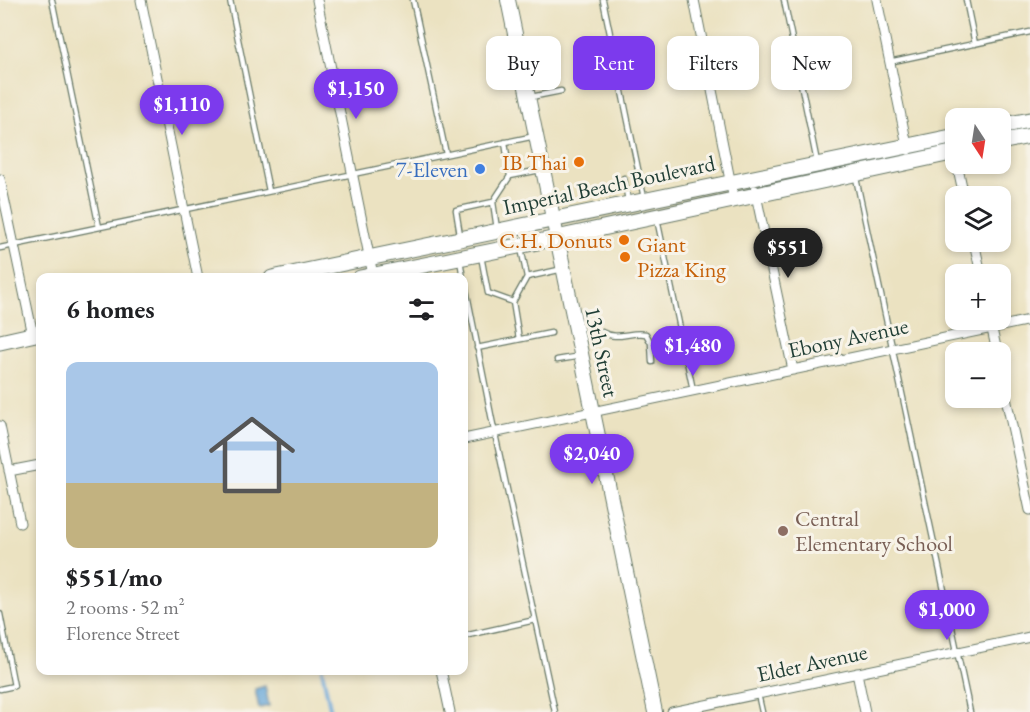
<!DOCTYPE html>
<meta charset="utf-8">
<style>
:root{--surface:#fff;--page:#f2f2f2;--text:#202124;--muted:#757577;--line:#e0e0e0;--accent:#7c3aed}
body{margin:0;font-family:"EB Garamond",serif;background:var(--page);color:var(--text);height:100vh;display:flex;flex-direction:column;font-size:22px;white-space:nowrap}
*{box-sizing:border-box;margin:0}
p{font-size:20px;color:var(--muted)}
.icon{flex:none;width:33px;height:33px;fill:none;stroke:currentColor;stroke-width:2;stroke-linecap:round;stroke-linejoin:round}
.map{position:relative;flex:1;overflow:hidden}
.panel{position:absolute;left:36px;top:273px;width:432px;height:402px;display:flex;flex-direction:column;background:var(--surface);border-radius:12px;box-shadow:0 3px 9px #0003}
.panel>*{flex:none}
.guide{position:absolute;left:486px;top:36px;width:453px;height:54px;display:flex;gap:12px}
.needle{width:39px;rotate:168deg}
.buttons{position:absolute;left:945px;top:108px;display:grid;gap:12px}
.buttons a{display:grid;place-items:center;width:66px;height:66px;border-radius:12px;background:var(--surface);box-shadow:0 3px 9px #0003;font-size:30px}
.price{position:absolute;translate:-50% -51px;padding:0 14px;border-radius:21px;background:var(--accent);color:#fff;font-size:20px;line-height:39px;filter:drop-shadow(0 2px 3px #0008)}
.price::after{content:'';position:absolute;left:50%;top:36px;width:18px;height:14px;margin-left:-9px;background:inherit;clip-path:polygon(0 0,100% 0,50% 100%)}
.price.on{background:#222;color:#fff}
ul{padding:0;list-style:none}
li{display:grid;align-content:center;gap:12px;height:318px;padding:0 30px}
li+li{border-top:2px solid var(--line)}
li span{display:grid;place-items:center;height:186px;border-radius:12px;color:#555}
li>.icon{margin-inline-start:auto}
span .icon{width:108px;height:108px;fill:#fffc;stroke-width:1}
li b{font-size:26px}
h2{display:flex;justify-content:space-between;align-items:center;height:72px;padding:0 30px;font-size:26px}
.tag{padding:0 21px;border-radius:12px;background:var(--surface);box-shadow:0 3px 9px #0003;font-size:21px;line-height:54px}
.tag.on{background:var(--accent);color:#fff}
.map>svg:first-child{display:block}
</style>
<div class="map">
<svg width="1030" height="712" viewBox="0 0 1030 712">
<rect width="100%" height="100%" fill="#f7f3e8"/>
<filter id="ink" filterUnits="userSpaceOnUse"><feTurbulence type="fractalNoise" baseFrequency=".0167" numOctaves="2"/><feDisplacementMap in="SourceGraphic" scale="12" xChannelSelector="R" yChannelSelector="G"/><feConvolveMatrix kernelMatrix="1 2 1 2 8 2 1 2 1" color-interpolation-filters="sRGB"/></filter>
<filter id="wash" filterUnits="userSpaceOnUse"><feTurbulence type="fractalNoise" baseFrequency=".008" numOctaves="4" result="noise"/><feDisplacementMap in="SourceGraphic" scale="24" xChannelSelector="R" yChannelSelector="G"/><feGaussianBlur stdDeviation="1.35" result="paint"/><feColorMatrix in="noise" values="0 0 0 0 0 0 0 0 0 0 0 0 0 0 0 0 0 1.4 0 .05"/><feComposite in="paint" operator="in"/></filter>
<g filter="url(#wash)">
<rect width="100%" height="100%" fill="#ebe2c1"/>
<path fill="#65a5d8" stroke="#427186" stroke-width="1.5" d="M265 686 269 706 259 708 255 689Z"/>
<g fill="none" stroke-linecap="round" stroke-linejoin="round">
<path stroke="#65a5d8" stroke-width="4" d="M322 670 331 712"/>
</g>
</g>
<g filter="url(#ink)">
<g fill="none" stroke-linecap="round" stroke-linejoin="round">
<g stroke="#667765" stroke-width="7">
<path id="lane" d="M52 0 99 227
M230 0 269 191
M413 0 446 154
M603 0 644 198
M784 0 817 162
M966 0 975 44
M889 62 1030 32
M531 97 561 91
M510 176 540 170
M624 178 628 201
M856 178 970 712
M657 219 693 390
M497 229 493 202 510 176 505 142
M460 235 456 210 493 202
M0 248 535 136
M481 256 488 293 513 302 519 339
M460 260 463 278
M527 277 563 269
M464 279 492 420 555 712
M513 302 527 277 521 248
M602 332C618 341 629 331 646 334L651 343 652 362
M477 348 551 333
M557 360 581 356
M0 614 14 686 0 689
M464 636 535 620
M758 694 762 712"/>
</g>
<g stroke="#667765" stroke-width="11">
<path id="street" d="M141 0 198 278
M317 0 373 275
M694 0 734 200
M877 0 908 150
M957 164 964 196
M0 179 33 335
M755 190 793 370
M974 242 981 274
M990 320 997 352
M1000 370 1030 510
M0 426 20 523
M464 439 1030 320
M9 471 40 465
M441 670 450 712
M857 673 865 712
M672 712 1030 637"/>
</g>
<g stroke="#667765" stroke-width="16">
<path id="secondary" d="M508 0 655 712"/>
</g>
<g stroke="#667765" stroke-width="17">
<path id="primary" d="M1000 126 1030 120
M1000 142 1030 136
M272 278 956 136
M360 278 533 243 956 152
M0 342 40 333"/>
</g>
<use href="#lane" stroke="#fff" stroke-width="4.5"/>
<use href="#street" stroke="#fff" stroke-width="9"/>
<use href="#secondary" stroke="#fff" stroke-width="14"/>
<use href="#primary" stroke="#fff" stroke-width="15"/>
</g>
</g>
<g fill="#e8710a" stroke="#f7f3e8" stroke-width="2">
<circle cx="579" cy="162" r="6"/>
<circle cx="624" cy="240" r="6"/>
<circle cx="625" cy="257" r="6"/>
</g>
<circle fill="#3f7fe0" stroke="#f7f3e8" stroke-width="2" cx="480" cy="169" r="6"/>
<circle fill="#8d6e63" stroke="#f7f3e8" stroke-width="2" cx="783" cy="531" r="6"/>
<g text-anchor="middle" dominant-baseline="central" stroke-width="6" stroke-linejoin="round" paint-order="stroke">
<g font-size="22" fill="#c56008" stroke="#f7f3e8" text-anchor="end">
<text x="567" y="162">IB Thai</text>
<text x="612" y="240">C.H. Donuts</text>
<text x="637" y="244" text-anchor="start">Giant<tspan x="637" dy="25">Pizza King</tspan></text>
</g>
<g font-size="22" fill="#366cbe" stroke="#f7f3e8" text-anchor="end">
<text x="468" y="169">7-Eleven</text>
</g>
<g font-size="22" fill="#1f3d34" stroke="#f7f3e8">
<text transform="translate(609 185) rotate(-12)">Imperial Beach Boulevard</text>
<text transform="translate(848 338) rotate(-12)">Ebony Avenue</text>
<text transform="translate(602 352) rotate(78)">13th Street</text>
<text transform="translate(812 663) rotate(-12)">Elder Avenue</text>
</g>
<g font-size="22" fill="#785e54" stroke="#f7f3e8" text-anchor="start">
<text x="795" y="518">Central<tspan x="795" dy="25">Elementary School</tspan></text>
</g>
</g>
</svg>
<div class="buttons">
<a><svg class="needle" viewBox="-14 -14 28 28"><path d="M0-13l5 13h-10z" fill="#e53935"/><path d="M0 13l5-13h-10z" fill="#757577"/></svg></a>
<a><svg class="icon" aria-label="layers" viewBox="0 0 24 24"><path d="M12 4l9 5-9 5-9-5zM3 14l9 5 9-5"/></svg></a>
<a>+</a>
<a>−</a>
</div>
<b class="price" style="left:356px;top:120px">$1,150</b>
<b class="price" style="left:182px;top:136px">$1,110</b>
<b class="price on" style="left:788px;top:279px">$551</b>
<b class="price" style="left:693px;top:377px">$1,480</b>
<b class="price" style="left:592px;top:485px">$2,040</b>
<b class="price" style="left:947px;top:641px">$1,000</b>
<div class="guide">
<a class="tag">Buy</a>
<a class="tag on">Rent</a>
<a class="tag">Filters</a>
<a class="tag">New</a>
</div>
<section class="panel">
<h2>6 homes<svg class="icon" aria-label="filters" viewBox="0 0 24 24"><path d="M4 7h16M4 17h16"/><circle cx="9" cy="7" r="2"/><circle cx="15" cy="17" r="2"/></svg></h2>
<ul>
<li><span style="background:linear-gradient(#a9c7e8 65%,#c2b280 0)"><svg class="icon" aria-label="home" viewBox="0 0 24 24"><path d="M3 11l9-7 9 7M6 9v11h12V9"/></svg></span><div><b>$551/mo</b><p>2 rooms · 52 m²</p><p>Florence Street</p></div></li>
</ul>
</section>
</div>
